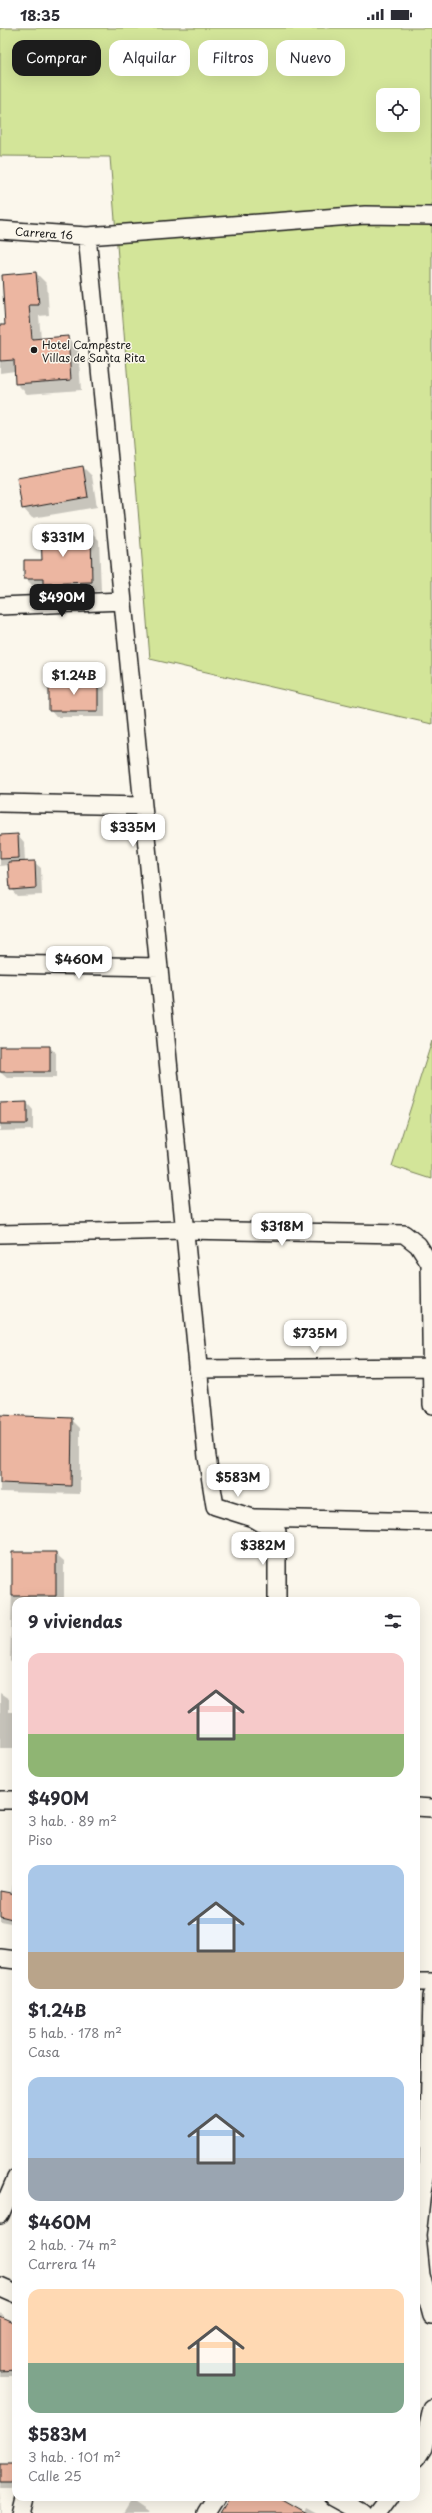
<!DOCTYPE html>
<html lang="es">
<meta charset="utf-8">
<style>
:root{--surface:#fff;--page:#f7f7f7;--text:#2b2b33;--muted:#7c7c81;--accent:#1c1c1c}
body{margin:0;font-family:"Playpen Sans",sans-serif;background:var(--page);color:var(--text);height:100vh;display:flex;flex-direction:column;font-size:15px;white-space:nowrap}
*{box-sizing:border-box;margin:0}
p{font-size:13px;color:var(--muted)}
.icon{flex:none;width:22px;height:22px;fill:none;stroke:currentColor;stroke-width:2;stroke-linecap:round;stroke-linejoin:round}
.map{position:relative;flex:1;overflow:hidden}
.panel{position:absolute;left:12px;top:1569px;width:408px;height:904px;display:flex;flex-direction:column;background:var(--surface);border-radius:12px;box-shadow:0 4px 16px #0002}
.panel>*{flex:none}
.top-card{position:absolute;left:12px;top:12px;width:408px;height:36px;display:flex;gap:8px}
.buttons{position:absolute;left:376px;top:60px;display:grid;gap:8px}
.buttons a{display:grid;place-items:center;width:44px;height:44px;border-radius:8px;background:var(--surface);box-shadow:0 4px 16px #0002;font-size:20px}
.price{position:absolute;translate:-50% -34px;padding:0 9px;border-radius:8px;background:#fff;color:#222;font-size:13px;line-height:26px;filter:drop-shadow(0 1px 2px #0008)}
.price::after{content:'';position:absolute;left:50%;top:24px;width:12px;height:9px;margin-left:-6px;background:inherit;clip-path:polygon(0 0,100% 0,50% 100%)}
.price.active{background:var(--accent);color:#fff}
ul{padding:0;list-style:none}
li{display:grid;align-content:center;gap:8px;height:212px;padding:0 16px}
li span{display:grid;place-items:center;height:124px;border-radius:12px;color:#555}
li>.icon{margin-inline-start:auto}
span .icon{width:72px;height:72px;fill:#fffc;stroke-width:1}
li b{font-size:17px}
h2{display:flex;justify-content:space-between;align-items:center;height:48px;padding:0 16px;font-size:17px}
.pill{padding:0 14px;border-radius:12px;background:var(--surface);box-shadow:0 4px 16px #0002;font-size:14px;line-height:36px}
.pill.active{background:var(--accent);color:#fff}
.status{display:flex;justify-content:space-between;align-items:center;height:28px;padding:0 20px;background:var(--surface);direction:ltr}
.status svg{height:11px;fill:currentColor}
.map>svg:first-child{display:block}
</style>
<div class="status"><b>18:35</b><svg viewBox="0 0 49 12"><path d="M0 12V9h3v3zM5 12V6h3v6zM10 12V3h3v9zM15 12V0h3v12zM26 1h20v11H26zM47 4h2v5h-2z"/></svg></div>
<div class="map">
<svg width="432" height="2485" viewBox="0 0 432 2485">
<rect width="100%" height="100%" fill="#fbf7ec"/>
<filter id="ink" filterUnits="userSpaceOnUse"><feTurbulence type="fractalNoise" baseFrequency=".025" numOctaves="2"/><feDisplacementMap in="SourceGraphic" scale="8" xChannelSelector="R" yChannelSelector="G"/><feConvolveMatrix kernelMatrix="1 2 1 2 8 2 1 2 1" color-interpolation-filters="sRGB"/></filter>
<g filter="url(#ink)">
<path fill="#d3e599" stroke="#78805a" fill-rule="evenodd" d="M0 0H432V696L150 631 110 129 0 128ZM383 67H413V97H383Z
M432 1013V1151L392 1138Z"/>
<path fill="#0003" d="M36 245 47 256 49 287 39 288 41 311 67 309 78 320 81 362 27 366 16 355 15 343 0 345V298H6Z
M83 439 92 448 97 479 32 490 23 480Z
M90 503 99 512 101 563 53 564 48 559H34L25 550 43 533Z
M50 655H98L105 661V689H56L50 682Z
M18 807 24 814 25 834H34L41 840 42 867 17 868 11 861 9 837 0 838V808Z
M49 1019 56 1025V1050H7L0 1044Z
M27 1075 33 1082V1102L0 1103V1076Z
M0 1388 71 1391 80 1400V1466L0 1464Z
M13 1525H55L64 1533V1573H16V1639L10 1633Z
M0 1665 9 1671V1684H16V1720H0Z
M16 1841V1896L0 1893V1864L11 1866Z
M0 2284 4 2288 2 2290 16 2296V2348H0Z
M416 2301 419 2303 418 2331H416Z
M0 2437H16V2460H0Z
M0 2463 1 2485H0Z
M231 2469H278L304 2484 306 2479 317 2485H221Z
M131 2472 150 2485H123Z"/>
<path fill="#ecb6a1" stroke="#1c1c1c" d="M36 244 39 277H29L32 311 68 308 71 352 15 356 14 332 0 333V297H5L2 247Z
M83 438 88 469 22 481 17 450Z
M91 502 92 554 43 556V551H24V532H42L41 504Z
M49 654H98V683H49Z
M18 806 19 830 0 831V807Z
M35 833 36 860 10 862 8 834Z
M0 1018H50V1044H0Z
M27 1074V1096H0V1075Z
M0 1387 72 1390 71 1458 0 1455Z
M12 1524H56V1568H12Z
M0 1863 16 1866V1892L0 1888Z
M0 2288 16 2295V2342L0 2343Z
M0 2436H16V2454H0Z
M230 2469H279L307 2485H220Z"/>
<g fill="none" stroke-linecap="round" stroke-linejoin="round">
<g stroke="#1c1c1c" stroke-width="20">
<path id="street" d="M0 202 87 208 365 187 432 188
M87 208 207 1429 215 1478 253 1490 277 1504V1573
M0 578 123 573
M0 775 143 778
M0 936 159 939
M0 1206 185 1202 404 1206 418 1217 430 1236 432 1377
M198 1341 432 1339
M255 1490 432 1494
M0 1772H16
M416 1779 432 1780
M0 1930 16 1932
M416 1954H432
M432 1968 428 2136 422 2164 417 2208 421 2247 432 2288
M0 2187 16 2150
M0 2259 16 2266
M416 2431 423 2420 432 2381
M333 2469 362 2485
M21 2485 25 2469
M206 2485 216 2469
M377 2485 389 2469"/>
</g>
<use href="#street" stroke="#fbf7ec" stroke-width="17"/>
</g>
</g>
<circle fill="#1c1c1c" stroke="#fbf7ec" stroke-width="1.5" cx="34" cy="322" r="4"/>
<g text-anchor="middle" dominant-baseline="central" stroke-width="3" stroke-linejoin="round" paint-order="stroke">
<g font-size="11" fill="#1c1c1c" stroke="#fbf7ec">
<text transform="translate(44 205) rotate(4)">Carrera 16</text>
</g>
<g font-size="11" fill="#1c1c1c" stroke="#fbf7ec" text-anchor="start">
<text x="42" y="316">Hotel Campestre<tspan x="42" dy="13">Villas de Santa Rita</tspan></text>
</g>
</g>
</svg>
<div class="buttons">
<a><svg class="icon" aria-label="locate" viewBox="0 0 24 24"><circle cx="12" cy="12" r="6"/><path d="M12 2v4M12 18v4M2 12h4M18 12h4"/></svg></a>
</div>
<b class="price" style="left:63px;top:530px">$331M</b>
<b class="price active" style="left:62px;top:590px">$490M</b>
<b class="price" style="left:74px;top:668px">$1.24B</b>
<b class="price" style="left:133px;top:820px">$335M</b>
<b class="price" style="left:79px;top:952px">$460M</b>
<b class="price" style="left:282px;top:1219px">$318M</b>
<b class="price" style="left:315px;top:1326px">$735M</b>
<b class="price" style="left:238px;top:1470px">$583M</b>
<b class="price" style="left:263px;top:1538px">$382M</b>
<div class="top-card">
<a class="pill active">Comprar</a>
<a class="pill">Alquilar</a>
<a class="pill">Filtros</a>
<a class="pill">Nuevo</a>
</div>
<section class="panel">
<h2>9 viviendas<svg class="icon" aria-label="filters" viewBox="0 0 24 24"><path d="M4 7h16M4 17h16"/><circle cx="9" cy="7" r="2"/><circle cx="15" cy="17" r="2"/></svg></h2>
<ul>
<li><span style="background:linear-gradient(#f6c9c9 65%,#8fb573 0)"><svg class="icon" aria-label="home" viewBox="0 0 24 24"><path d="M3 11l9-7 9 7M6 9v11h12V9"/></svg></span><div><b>$490M</b><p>3 hab. · 89 m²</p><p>Piso</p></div></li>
<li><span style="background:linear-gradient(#a9c7e8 70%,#b9a48a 0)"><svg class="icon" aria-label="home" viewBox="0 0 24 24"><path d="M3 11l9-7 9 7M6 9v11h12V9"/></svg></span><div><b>$1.24B</b><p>5 hab. · 178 m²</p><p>Casa</p></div></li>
<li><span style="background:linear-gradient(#a9c7e8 65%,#9aa5b1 0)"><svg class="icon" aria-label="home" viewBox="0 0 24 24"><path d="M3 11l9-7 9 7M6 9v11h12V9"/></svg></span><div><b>$460M</b><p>2 hab. · 74 m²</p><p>Carrera 14</p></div></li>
<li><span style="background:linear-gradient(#ffd9b3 60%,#7fa58c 0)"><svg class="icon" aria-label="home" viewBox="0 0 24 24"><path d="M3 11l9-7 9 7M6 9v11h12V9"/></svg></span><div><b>$583M</b><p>3 hab. · 101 m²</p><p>Calle 25</p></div></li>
</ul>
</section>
</div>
